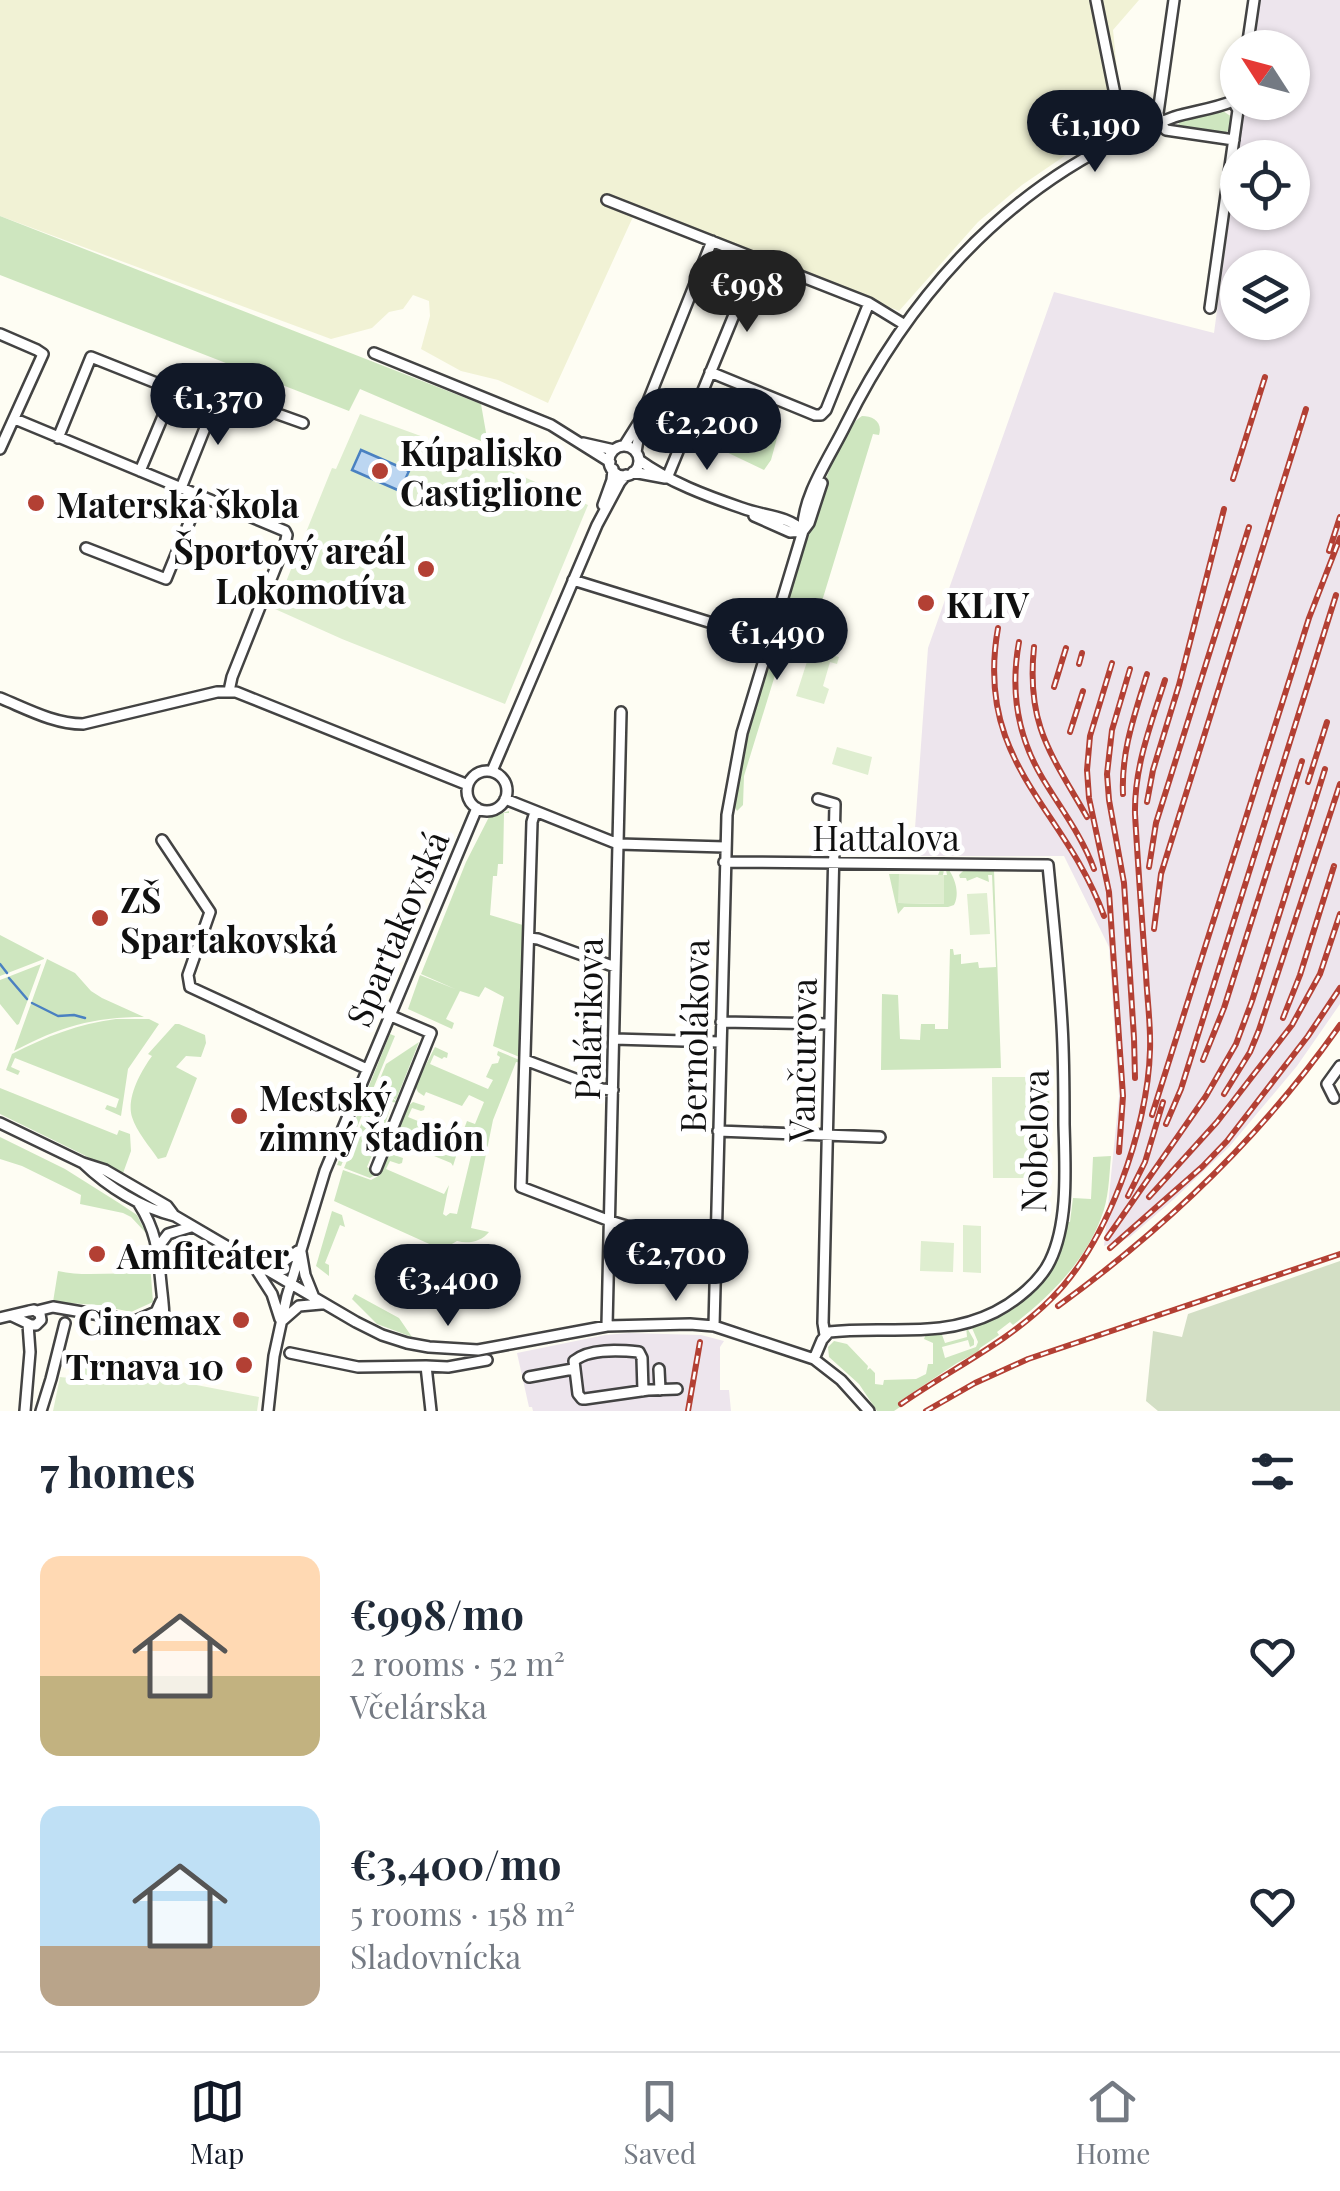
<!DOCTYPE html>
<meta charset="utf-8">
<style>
:root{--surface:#fff;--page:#f2f2f3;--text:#1f2937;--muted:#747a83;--line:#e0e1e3;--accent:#111827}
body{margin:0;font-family:"Playfair Display",serif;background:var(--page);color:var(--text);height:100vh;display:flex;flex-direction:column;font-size:38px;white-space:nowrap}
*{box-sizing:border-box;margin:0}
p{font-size:32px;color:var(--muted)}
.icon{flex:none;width:55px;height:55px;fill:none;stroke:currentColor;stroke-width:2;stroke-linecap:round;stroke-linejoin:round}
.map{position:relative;height:1411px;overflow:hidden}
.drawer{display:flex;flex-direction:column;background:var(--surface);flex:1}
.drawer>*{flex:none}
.needle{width:65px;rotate:306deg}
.controls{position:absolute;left:1220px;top:30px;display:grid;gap:20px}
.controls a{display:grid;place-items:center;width:90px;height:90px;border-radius:50%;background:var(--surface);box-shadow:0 2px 8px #0004;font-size:50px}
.price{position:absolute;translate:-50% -85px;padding:0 22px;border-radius:35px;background:var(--accent);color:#fff;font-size:32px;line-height:65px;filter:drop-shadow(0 2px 5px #0008)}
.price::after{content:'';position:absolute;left:50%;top:60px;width:30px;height:22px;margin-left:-15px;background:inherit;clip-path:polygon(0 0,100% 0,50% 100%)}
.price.selected{background:#222;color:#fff}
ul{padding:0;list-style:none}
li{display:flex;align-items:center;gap:30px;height:250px;padding:0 40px}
li span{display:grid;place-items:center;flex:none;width:280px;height:200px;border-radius:20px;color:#555}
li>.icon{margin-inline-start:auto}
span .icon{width:120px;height:120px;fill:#fffc;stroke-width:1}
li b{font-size:42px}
h2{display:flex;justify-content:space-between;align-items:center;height:120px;padding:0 40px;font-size:42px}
.dock{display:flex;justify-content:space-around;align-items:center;height:140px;border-top:2px solid var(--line);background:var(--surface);font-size:28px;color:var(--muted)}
.dock a{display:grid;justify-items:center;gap:5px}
.dock .selected{color:var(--accent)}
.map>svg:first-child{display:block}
</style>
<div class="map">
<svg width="1340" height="1411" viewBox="0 0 1340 1411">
<rect width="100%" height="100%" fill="#fefdf3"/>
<path fill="#ede5ed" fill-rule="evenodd" d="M1258 0H1340V1004L1297 1066 1229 1147 1174 1199 1130 1237 1104 1246 1119 1096 1109 947 1064 856H913L928 648 1054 292 1214 333 1245 103 1292 102V48L1252 47ZM1238 158H1292V212H1238ZM1238 268H1292V322H1238Z
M629 1333 701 1335 724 1341 720 1347V1390H729L731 1411H533L532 1407H529L517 1353 605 1335Z"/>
<path fill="#f1f2d5" d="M0 0H1139L1113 30 1122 120 1118 127 1066 155 1022 185 978 222 899 311 637 208 548 403 498 380 461 371 421 349 430 316 429 301 413 295 403 309 389 312 372 328 331 339 0 216Z"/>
<path fill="#cee6bf" d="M1217 111H1223L1232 117V128L1223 134 1177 127 1180 121Z
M0 216 481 404 488 444 360 389 349 411 0 275Z
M862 416C873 416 883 422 879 435L873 434 819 611 824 613C816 631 797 627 783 617 795 579 832 432 862 416Z
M729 420 750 428 765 437 776 424 780 427 771 460 764 470 718 448 725 437 721 431Z
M783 649 744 776 743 805 737 811 733 804 743 751 772 651Z
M509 811V813H504L503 864H498L497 876H493L490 915 526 926 522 1058 493 1046 504 997 485 987 479 997 460 991 446 1019 454 1023 452 1029 408 1009 420 975 455 989 421 974 466 862 489 817Z
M940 870H944L943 875H947L946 870H949C955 879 960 893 954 905L948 907H904L898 914 889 874H899V903L944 904V876L938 875Z
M964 870H994L1001 1068 881 1070 882 994 898 995 900 1039 920 1040 921 1024H935V1029H948L950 949H953L954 955 961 954V964L978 962 979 968 996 967 992 875H988L989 882 977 877 967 881 966 878H960L959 875Z
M0 935 44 958V959L0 976Z
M47 959 75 973 91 991 102 998 144 1017C93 1017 59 1027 14 1051Z
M41 964 19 1024 17 1025 0 1004V980Z
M116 1019H149L159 1024 128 1069 121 1116 105 1109 107 1105 116 1108 119 1099 15 1058 11 1067 20 1071 18 1075 6 1070 12 1054C47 1036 78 1024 116 1019Z
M175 1024H179L205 1035 206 1043 201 1057 186 1056 176 1067 197 1078 166 1157 158 1159C150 1147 136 1131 132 1117 126 1098 141 1071 152 1056L148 1054Z
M390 1034 395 1036 341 1166 337 1165Z
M419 1042 396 1100 377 1086 386 1064Z
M435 1047 448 1053 447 1058 444 1057 442 1059 434 1055 430 1064 488 1089 493 1080 486 1077 492 1064 498 1063 500 1057 497 1055 498 1051 522 1061V1063L516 1062 493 1120 471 1228 489 1232C481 1242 468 1244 457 1241L438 1252 436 1247 334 1201 343 1170 371 1180 380 1175 387 1157 394 1155 403 1158 402 1163 399 1164 390 1161 386 1169 444 1194 449 1185 443 1214 446 1216 450 1213 457 1214 471 1156 463 1154 458 1150 453 1166 451 1163 405 1144 402 1149 394 1141 408 1106 413 1102 425 1106 424 1110 421 1111 412 1108 408 1117 467 1141 471 1133 464 1129 467 1121 475 1124 484 1102 469 1095 462 1106 426 1092 424 1096 418 1092 415 1086Z
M0 1088 117 1135 119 1130 130 1134 131 1151 122 1176 84 1155 0 1114Z
M377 1088 399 1103 392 1102 384 1128 357 1134Z
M383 1130 374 1151 378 1155 373 1153 367 1167 377 1174 370 1178 344 1168 357 1137Z
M0 1137 65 1169 119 1203 137 1215 146 1233 131 1217 123 1213 80 1204 81 1195 22 1166 0 1159Z
M1111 1156C1109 1177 1109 1199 1101 1218 1084 1263 1050 1296 1013 1325L1010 1322 997 1332 999 1335 980 1348 978 1352 957 1363 900 1401V1407L894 1411H877L859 1384 829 1357 828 1347 834 1341 847 1344 868 1366 867 1370 870 1368 875 1373V1384L883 1385 884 1380 916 1379 926 1374 928 1364H933V1343L924 1339 926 1334 941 1332 945 1343 967 1337 966 1326 974 1340V1345L970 1347 968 1340 942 1347 945 1358 976 1347 978 1342 972 1328C984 1317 1000 1314 1014 1306 1046 1287 1060 1258 1066 1222H1070L1073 1198 1091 1199 1093 1157Z
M332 1211 342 1215 345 1227 340 1225 325 1263 329 1265V1276L316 1266Z
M150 1263 153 1302 131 1312 98 1305 53 1302 58 1271C84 1277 110 1272 136 1274L144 1264Z
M355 1294 399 1318 412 1337 377 1324 352 1299Z"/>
<path fill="#d3dfc5" d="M1340 1261V1411H1158L1146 1401 1153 1331 1182 1337 1188 1314Z"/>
<path fill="#dfeed0" d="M360 414 476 456 588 505 505 704 342 639 275 609 332 468 336 469Z
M811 649 839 657 837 664 830 662 823 686 829 689 824 704 796 696Z
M837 747 872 757 868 775 832 764Z
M899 874 944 875V904L898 903Z
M987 893 990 934 970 935 967 894Z
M992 1077H1049L1050 1178H993Z
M963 1225 981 1226V1273L963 1272Z
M921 1241 954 1243 953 1272 920 1271Z
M72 1361 259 1397 257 1411H53L60 1377 69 1378Z"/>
<path fill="#bcd6f1" stroke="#4a81c1" stroke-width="2.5" d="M361 450 409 471 400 491 352 470Z"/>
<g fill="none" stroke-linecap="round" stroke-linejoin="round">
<path stroke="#4a81c1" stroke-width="2.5" d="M0 964 7 973
M9 978 27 999
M32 1003 58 1016 74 1015 85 1018"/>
<g stroke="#434343" stroke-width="14">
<path id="minor" d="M1096 0 1121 124 1128 136
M1247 48 1254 0
M1160 123 1158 113 1174 0
M1160 123 1166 130 1234 140
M607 200 757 259
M1210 308 1238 110 1233 101
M0 334 37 350 43 354 0 449
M374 353 551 425 610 462
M710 372 815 415H821L826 410 869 303
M15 419 285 531 287 535 285 544 232 677 229 691
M58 438 91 357 174 390 140 471
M583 443 614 450
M624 446 641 419
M609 461a15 15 0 1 1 30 0a15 15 0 1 1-30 0Z
M636 452 642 416 712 241
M639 460C669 482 707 496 742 508 763 516 787 515 803 531
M633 472 665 478
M667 478 757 259 869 303 905 325
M181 488 219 393 303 423
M603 505 612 480 613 469
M754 516 790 532 803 531
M803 531 809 523 822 483
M86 548 166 579 200 496
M573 580 770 641
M0 698C27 709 54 724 83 724L217 692H236L468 785
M467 791a20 20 0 1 1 40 0a20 20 0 1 1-40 0Z
M492 771 597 525 620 482 626 475
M505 799 618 844 725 847
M818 799 835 804 823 1323 825 1335
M535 812 532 822 521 1187 610 1221 656 1235 715 1238
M162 840 210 912 188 975 190 987 367 1069
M724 862 1048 865C1053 918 1059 971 1062 1025 1064 1058 1064 1091 1064 1124 1065 1166 1069 1222 1050 1261 1040 1282 1016 1301 995 1312 939 1340 886 1325 829 1332L822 1340 814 1359
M529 938 538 939 615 967
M721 1022 829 1024
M614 1039 720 1042
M525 1060 602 1089 613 1090
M1334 1098 1327 1084 1340 1066
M0 1123 83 1163 105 1170 167 1206 173 1214
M718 1131 880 1137
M83 1163C108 1187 141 1208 175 1216L356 1322 382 1335 407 1343 429 1347 478 1350 607 1326 690 1324 714 1326 814 1359 841 1380 869 1411
M376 1169 431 1033 389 1015
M159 1246 168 1234 191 1227
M301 1252 305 1275 313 1295
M254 1266 272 1294 280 1319
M263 1268 283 1262 298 1251
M37 1311 53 1307 135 1321 154 1329 163 1326C165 1314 163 1304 162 1293 158 1258 159 1235 139 1204
M12 1316 31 1325H36L41 1320 40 1314 34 1310 29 1311
M0 1318 29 1311
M283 1320 299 1306 321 1304
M135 1321 156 1312 161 1301
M607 1326 621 712
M714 1326 727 815 742 733 803 531C801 498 831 455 845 426 906 302 998 197 1125 137 1141 130 1158 123 1174 117 1194 111 1214 109 1233 101
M290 1353 358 1367 426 1366 431 1411
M426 1366 448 1367 487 1360
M659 1369 660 1390
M529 1377 573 1369
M643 1391 642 1358 639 1352C619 1350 589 1348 574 1361L578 1394 582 1399H585L648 1390 677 1389
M25 1411 30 1352 28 1324
M41 1411 51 1379 65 1323
M268 1411 274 1356 287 1296 325 1171 477 808"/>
</g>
<use href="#minor" stroke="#fff" stroke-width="9"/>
<g stroke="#b34034" stroke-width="6">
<path id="rail" d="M1233 479 1265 377
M1329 551 1340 517
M998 628C974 763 1064 806 1104 916
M1019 642C1010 691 1017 736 1043 779 1061 809 1082 836 1094 869
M1034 647C1026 725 1051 754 1087 817
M1112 663 1090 736 1087 770 1089 798 1109 892 1123 1096 1119 1152
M1079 664 1082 653
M1130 669 1112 730 1107 774 1109 800 1124 883 1134 1038 1135 1078
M1054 687 1066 648
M1070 732 1083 691
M1308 782 1327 722
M1123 794C1121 751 1135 714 1147 674
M1147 802 1153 770 1179 685 1224 509
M1149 867 1156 823 1249 527
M1154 929 1161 874 1306 409
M1283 1018 1300 975 1334 866
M1203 1060 1224 1008 1302 761
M1224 1094 1250 1052 1259 1030 1340 784
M1152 1115 1309 618 1340 538
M1166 1124 1181 1089 1336 595
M1128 1196 1145 1162 1163 1102
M1149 1197 1217 1122 1292 1025 1320 974 1340 914
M1107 1238 1206 1096 1236 1044 1252 1001 1325 769
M1110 1248 1202 1167 1227 1141 1308 1036 1340 988
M1058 1306C1167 1227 1262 1136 1340 1025
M901 1404C951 1369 1007 1343 1051 1299 1107 1244 1148 1129 1150 1050 1151 1025 1147 999 1146 974 1142 921 1138 867 1135 814 1134 767 1151 724 1165 680
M688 1411 700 1342
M926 1411 975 1383 1028 1359 1340 1254"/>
</g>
<use href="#rail" stroke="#fff" stroke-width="2.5" stroke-dasharray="8" stroke-linecap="butt"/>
</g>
<g fill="#b34034" stroke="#fff" stroke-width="4">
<circle cx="380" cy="471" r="10"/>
<circle cx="36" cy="503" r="10"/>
<circle cx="426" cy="569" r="10"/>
<circle cx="926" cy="603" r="10"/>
<circle cx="100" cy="918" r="10"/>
<circle cx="239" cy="1116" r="10"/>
<circle cx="97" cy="1254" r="10"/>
<circle cx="241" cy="1320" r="10"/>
<circle cx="244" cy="1365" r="10"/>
</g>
<g text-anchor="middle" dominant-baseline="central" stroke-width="10" stroke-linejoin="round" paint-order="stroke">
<g font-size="35" font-weight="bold" fill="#101010" stroke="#fff" text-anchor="start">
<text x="400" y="451">Kúpalisko<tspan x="400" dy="40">Castiglione</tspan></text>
<text x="56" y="503">Materská škola</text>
<text x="406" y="549" text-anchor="end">Športový areál<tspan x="406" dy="40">Lokomotíva</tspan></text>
<text x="946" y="603">KLIV</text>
<text x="120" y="898">ZŠ<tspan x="120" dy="40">Spartakovská</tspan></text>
<text x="259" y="1096">Mestský<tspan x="259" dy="40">zimný štadión</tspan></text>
<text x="117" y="1254">Amfiteáter</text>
<text x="221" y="1320" text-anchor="end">Cinemax</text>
<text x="224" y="1365" text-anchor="end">Trnava 10</text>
</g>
<g font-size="35" fill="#101010" stroke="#fff">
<text x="886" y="836">Hattalova</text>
<text transform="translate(396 928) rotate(-67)">Spartakovská</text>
<text transform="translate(587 1019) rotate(-89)">Palárikova</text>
<text transform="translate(693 1036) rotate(-89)">Bernolákova</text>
<text transform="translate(801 1060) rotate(-89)">Vančurova</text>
<text transform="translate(1033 1141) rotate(-89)">Nobelova</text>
</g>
</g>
</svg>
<div class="controls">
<a><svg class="needle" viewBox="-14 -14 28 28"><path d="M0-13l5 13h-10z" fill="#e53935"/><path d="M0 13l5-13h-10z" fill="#747a83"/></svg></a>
<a><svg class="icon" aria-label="locate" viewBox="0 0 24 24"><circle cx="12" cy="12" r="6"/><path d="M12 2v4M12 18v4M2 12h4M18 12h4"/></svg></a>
<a><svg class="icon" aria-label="layers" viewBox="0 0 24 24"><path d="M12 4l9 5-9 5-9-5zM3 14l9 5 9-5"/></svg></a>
</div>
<b class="price" style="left:1095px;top:175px">€1,190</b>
<b class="price selected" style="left:747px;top:335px">€998</b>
<b class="price" style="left:218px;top:448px">€1,370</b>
<b class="price" style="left:707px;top:473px">€2,200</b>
<b class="price" style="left:777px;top:683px">€1,490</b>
<b class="price" style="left:676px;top:1304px">€2,700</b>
<b class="price" style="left:448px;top:1329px">€3,400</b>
</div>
<section class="drawer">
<h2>7 homes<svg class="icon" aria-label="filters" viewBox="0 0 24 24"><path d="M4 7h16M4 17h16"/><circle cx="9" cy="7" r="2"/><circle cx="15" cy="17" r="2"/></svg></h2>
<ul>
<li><span style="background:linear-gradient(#ffd9b3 60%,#c2b280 0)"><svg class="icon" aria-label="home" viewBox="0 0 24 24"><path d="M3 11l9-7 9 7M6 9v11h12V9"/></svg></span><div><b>€998/mo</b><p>2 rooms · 52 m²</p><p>Včelárska</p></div><svg class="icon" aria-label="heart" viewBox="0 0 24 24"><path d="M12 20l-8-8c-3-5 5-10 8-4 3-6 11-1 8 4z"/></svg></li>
<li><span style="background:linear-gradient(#bfe0f5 70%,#b9a48a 0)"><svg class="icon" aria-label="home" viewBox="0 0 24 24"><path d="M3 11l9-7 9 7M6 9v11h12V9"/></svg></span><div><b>€3,400/mo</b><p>5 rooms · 158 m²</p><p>Sladovnícka</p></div><svg class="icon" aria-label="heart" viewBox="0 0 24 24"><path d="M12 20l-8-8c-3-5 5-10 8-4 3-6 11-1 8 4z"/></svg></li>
</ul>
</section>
<nav class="dock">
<a class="selected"><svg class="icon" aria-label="map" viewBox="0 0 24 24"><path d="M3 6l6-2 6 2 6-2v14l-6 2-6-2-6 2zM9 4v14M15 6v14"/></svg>Map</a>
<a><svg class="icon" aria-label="saved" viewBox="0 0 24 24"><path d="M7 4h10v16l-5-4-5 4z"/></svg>Saved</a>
<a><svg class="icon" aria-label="home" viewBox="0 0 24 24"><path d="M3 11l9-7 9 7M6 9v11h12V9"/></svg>Home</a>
</nav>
